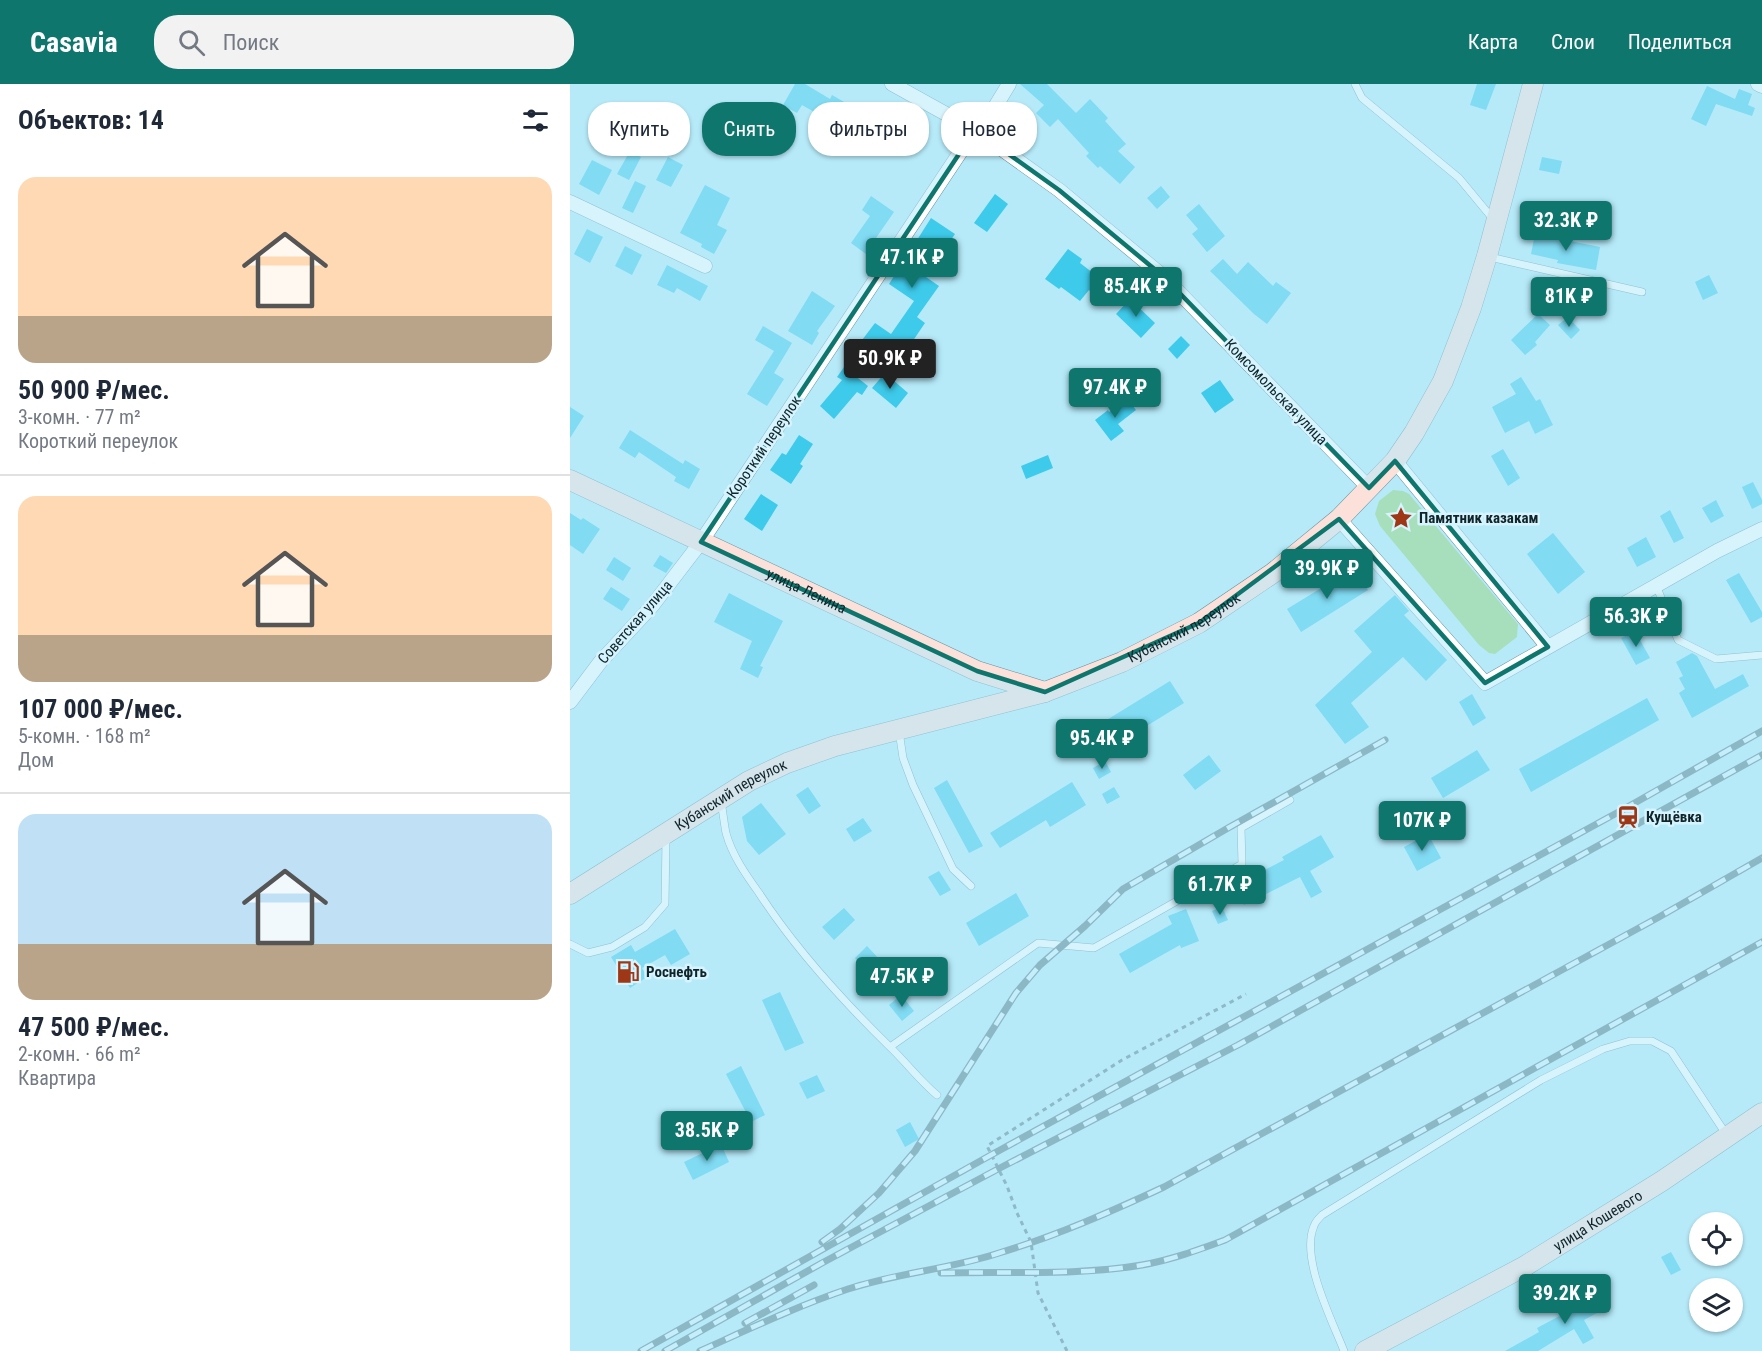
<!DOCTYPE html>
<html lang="ru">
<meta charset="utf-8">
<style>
:root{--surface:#fff;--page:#f2f2f3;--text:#1f2937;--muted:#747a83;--line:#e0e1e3;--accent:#0f766e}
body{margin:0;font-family:"Roboto Condensed",sans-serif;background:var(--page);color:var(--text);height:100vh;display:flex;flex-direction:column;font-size:22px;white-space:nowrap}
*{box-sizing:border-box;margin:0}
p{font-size:20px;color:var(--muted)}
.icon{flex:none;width:33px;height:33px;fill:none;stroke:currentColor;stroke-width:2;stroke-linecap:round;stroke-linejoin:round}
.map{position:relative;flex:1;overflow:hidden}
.details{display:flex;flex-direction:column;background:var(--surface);width:570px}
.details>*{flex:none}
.hud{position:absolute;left:18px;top:18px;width:570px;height:54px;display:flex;gap:12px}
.tools{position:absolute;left:1119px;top:1128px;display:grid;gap:12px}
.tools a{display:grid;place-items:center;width:54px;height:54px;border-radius:50%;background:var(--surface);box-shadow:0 2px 4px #0004;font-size:30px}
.price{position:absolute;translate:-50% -51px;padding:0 14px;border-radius:6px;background:var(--accent);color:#fff;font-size:20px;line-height:39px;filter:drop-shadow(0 2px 3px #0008)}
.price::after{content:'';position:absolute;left:50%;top:36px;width:18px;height:14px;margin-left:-9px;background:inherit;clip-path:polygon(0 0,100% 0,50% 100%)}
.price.current{background:#222;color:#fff}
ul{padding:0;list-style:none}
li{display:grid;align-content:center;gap:12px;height:318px;padding:0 18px}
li+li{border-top:2px solid var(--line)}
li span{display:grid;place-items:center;height:186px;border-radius:18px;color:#555}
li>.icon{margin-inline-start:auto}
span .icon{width:108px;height:108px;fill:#fffc;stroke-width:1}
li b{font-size:26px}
h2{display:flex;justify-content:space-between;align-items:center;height:72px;padding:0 18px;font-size:26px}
.pill{padding:0 21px;border-radius:24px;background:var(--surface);box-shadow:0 2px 4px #0004;font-size:21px;line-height:54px}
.pill.current{background:var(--accent);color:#fff}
header{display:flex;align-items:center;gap:36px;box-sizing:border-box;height:84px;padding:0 30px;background:var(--accent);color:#fff}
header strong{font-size:28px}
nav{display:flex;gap:33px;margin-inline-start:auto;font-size:21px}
.search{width:420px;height:54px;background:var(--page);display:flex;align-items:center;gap:15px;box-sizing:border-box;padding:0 21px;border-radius:24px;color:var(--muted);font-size:22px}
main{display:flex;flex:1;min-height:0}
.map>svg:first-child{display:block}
</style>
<header>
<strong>Casavia</strong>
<div class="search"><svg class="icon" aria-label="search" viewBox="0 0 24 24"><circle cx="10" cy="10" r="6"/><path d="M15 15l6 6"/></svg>Поиск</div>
<nav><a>Карта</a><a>Слои</a><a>Поделиться</a></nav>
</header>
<main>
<section class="details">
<h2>Объектов: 14<svg class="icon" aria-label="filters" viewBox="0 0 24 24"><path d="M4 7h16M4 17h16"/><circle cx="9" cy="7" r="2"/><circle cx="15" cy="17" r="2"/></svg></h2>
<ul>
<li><span style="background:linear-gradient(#ffd9b3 75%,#b9a48a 0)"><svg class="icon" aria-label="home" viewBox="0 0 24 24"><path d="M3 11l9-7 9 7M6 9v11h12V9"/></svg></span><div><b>50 900 ₽/мес.</b><p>3-комн. · 77 m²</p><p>Короткий переулок</p></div></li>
<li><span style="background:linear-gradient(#ffd9b3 75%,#b9a48a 0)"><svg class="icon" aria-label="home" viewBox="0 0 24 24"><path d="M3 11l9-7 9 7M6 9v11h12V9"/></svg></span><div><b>107 000 ₽/мес.</b><p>5-комн. · 168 m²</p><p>Дом</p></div></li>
<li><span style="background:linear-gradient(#bfe0f5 70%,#b9a48a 0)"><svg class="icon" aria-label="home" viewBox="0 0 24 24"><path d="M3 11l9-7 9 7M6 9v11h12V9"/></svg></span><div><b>47 500 ₽/мес.</b><p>2-комн. · 66 m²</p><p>Квартира</p></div></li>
</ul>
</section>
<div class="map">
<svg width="1192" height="1267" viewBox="0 0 1192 1267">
<rect width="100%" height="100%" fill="#b6eaf9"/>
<path fill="#a7dfbc" d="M823 406 833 407 839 410 948 540 947 553 925 570 919 569 909 561 810 442 805 430 809 417Z"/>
<path fill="#3ecaea" d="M225 0H235L260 15 262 11 295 30 283 50 232 21 227 29 213 21Z
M450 0H477L506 29 520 15 538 34 535 37 556 60 548 67 565 83 550 100 530 82 528 84 516 72 519 69 488 35 480 43 466 29 474 21Z
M907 0H926L916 26 900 21Z
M1137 2 1165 15 1169 5 1182 10 1178 21 1185 24 1182 32 1146 20 1136 42 1121 35Z
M316 50 326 56 317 71 307 65Z
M60 67 71 73 59 96 47 90Z
M98 73 113 81 101 103 86 96Z
M972 73 992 77 989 90 969 86Z
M22 76 42 86 29 111 9 100Z
M65 97 76 102 63 129 52 124Z
M135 101 160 114 147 141 157 146 144 170 131 163 132 160 110 149Z
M591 102 600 113 587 125 577 114Z
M425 110 438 120 417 148 404 139Z
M301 112 324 128 306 154 311 158 300 173 281 159 300 132 292 126Z
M993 119 1015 126 1011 139 989 131Z
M629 120 655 152 637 168 622 150 628 145 616 131Z
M361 134 385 150 356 193 369 202 347 233 355 239 336 267 322 257 308 275 289 260 305 239 321 250 344 217 319 200Z
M17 145 33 153 20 179 4 170Z
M965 150 1030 163 1026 186 987 179 988 176 961 170Z
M55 162 72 171 62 191 45 182Z
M498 165 512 175 510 179 540 202 529 215 519 206 510 217 491 203 489 205 475 195Z
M653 175 667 190 678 178 703 202 706 198 721 209 697 240 684 230 640 187Z
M97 181 138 202 130 217 107 204 104 209 87 201Z
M1139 191 1148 209 1133 216 1125 198Z
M242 207 265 222 247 247 249 249 242 261 218 247Z
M560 215 585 239 571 254 546 230Z
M968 230 980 241 965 258 967 261 955 271 941 256Z
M998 233 1010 246 1001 255 988 241Z
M193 242 222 259 204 289 214 295 197 322 177 310 204 267 185 256Z
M611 252 620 261 607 275 598 265Z
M274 283 298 302 292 311 287 308 264 335 250 322 272 296 267 293Z
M315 289 338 309 326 324 302 304Z
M951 293 966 317 970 315 983 341 965 350 959 337 935 349 922 323 946 310 940 300Z
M650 296 664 316 645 329 631 309Z
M557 314 566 326 548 340 554 347 541 357 525 336 538 326 539 328Z
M0 323 14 332 0 354Z
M60 346 113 380 115 376 130 385 119 405 104 397 106 393 69 368 65 374 49 364Z
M229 351 243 360 230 380 233 382 221 400 200 386 212 369 216 371Z
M933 365 950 394 938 402 921 372Z
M478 371 483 384 456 395 451 382Z
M1183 398 1192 416V420L1182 425 1172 403Z
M191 410 208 421 192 447 174 435Z
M1146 416 1154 432 1141 439 1132 424Z
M1100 426 1114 454 1104 459 1090 432Z
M0 429 11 436 13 434 30 445 13 470 0 461Z
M983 449 1015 488 988 510 957 470Z
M1076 453 1086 473 1067 483 1057 464Z
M90 471 103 479 96 489 83 482Z
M44 473 61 484 53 497 36 486Z
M784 484 798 506 731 548 717 525Z
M1169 489 1192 528V533L1181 539 1156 496Z
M41 503 60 515 52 527 33 515Z
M159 509 213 537 190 582 193 583 188 594 170 585 182 557 144 538Z
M825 511 839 527 834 531 877 576 856 597 833 573 781 619 799 643 775 660 745 621 802 568 784 547Z
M1065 547 1080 574 1066 581 1051 554Z
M1122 569 1127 572 1145 605 1173 590 1179 602 1122 634 1109 609 1115 605 1109 594 1113 592 1106 578Z
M600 597 614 619 549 659 535 637Z
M902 610 916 634 903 642 889 618Z
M1077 614 1089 636 961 708 949 685Z
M907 666 920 686 873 714 861 694Z
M639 671 651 687 625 706 613 691Z
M535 677 541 688 529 695 523 684Z
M377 696 413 762 399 769 364 704Z
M502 698 516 721 480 743 476 736 430 764 420 749Z
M238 703 251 722 239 730 226 711Z
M544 703 550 713 537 720 532 710Z
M191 719 216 750 189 771 177 757 172 733Z
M293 734 302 747 284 758 276 745Z
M858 750 871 774 847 787 834 763Z
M751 751 764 773 740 787 752 808 741 814 730 793 674 821 664 802 714 776 712 773Z
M369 787 381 806 370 812 358 793Z
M446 809 459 832 409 862 396 839Z
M652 823 658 836 648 840 642 827Z
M274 824 285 836 264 856 252 843Z
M616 825 629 857 611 864 610 861 560 889 549 870 602 840 598 832Z
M105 845 120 870 101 881 95 871 72 884 77 893 60 904 41 873 61 861 65 868Z
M297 862 310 876 297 888 285 874Z
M210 908 234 959 215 967 192 916Z
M331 911 344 927 332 937 319 921Z
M171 982 195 1031 181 1038 156 990Z
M247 991 255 1007 237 1015 229 999Z
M340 1038 349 1055 335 1063 326 1046Z
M151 1060 159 1078 123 1096 114 1078Z
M1101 1168 1111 1186 1101 1191 1091 1173Z
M1026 1206 1036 1224 1014 1236 1024 1254 1013 1260 1004 1245 968 1267H935L969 1248 967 1244 995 1229 993 1225Z"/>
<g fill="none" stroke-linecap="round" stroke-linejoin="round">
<g stroke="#60929f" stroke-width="8">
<path id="lane" d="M785 0 792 14 889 94 923 135
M920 173 1072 208
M1086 501 1108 556 1146 575 1192 571
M329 647 333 674 343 701 383 785 401 802
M151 718C153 728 154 739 156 749 162 771 176 791 189 809 226 866 271 915 319 962 336 978 349 996 367 1011
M0 860 18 869 42 863 75 843 95 820 96 754
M320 963 468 859 524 864 672 780 671 744 720 716
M774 1267C762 1236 730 1174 744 1142 745 1138 749 1134 752 1131L971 996 1033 965 1060 957H1082L1101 967 1156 1050"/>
</g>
<g stroke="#60929f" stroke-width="15">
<path id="street" d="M322 0 405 46 489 106 594 193 799 404
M1188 0 1192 2
M0 118 135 182
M825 377 978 563
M769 435 915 599 1147 467 1192 445
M0 618 31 577 82 522 131 458 405 46 425 23 439 0"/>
</g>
<g stroke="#60929f" stroke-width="21">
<g id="secondary">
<path id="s1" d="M0 396 407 587 475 608"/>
<path id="s2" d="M0 810 179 697 217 679 265 662 475 608 552 578 629 539 703 489 769 435 825 377 844 349 873 297 901 224 917 172 963 0"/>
<path id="s3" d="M795 1267 955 1182 1092 1097 1192 1029"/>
</g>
</g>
<path stroke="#5d808a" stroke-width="3" stroke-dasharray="4.5 4.5" stroke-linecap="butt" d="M497 1267 468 1209 461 1158 447 1129 437 1102 417 1062 552 976 676 910"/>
<use href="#lane" stroke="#fff" stroke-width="7"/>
<use href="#street" stroke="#fff" stroke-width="14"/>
<use href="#secondary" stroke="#fbe1d9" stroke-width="20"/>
<g stroke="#5a7c86" stroke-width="7">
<path id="rail" d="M252 1158 270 1145 309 1109 345 1067 446 909 470 881 515 842 553 805 658 744 815 656
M371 1189C437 1187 506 1192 572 1181 601 1176 628 1166 655 1156L1192 858
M175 1239 244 1201
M71 1267 421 1071 1054 725 1192 647
M95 1267 252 1179 428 1085 668 961 1192 671
M130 1267C179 1245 227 1222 278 1205 327 1189 380 1185 429 1169 486 1152 540 1128 594 1103L1089 833 1192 774"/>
</g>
<use href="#rail" stroke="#d5f4fd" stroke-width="4.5" stroke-dasharray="14" stroke-linecap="butt"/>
</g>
<path d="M0 0H1192V1267H0ZM405 46 489 106 594 193 799 404 825 377 978 563 915 599 769 435 629 539 475 608 407 587 131 458Z" fill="#b6eaf9" fill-opacity=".55" fill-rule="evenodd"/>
<path fill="none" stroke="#0f766e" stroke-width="4.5" stroke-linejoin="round" d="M405 46 489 106 594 193 799 404 825 377 978 563 915 599 769 435 629 539 475 608 407 587 131 458Z"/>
<defs>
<g id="sight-bare" transform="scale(1.8)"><path d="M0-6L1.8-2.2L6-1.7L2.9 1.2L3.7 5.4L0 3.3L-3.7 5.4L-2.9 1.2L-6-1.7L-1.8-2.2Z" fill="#9e3716" stroke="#d5f4fd" stroke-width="2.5" paint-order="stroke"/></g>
<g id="station-bare" transform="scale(1.8)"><path d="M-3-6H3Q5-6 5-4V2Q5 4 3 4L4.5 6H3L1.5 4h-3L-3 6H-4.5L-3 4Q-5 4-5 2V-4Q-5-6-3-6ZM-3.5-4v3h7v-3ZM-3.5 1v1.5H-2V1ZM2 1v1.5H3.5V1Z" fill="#9e3716" stroke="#d5f4fd" stroke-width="2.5" paint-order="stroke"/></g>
<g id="fuel-bare" transform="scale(1.8)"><path d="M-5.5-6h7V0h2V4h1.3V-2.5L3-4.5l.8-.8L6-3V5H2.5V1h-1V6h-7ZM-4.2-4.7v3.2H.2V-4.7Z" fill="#9e3716" stroke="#d5f4fd" stroke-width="2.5" paint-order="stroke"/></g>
</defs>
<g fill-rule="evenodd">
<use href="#sight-bare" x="831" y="434"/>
<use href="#station-bare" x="1058" y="733"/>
<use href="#fuel-bare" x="58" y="888"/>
</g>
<g text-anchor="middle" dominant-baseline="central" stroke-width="5" stroke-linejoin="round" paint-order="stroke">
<g font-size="15" fill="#10242a" stroke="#d5f4fd">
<text transform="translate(706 308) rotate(46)">Комсомольская улица</text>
<text transform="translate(194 363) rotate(-56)">Короткий переулок</text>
<text stroke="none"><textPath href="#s1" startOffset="261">улица Ленина</textPath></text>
<text transform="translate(65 538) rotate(-49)">Советская улица</text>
<text stroke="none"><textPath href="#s2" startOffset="675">Кубанский переулок</textPath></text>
<text stroke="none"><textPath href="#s2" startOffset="189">Кубанский переулок</textPath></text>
<text stroke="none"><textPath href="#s3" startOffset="267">улица Кошевого</textPath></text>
</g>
<g font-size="15" font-weight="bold" fill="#10242a" stroke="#d5f4fd" text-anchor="start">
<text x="849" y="434">Памятник казакам</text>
<text x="1076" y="733">Кущёвка</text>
<text x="76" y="888">Роснефть</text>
</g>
</g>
</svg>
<div class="tools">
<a><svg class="icon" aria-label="locate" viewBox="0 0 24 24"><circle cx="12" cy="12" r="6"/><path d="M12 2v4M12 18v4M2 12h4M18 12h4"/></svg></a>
<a><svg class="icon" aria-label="layers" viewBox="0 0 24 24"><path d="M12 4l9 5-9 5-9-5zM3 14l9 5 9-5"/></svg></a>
</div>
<b class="price" style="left:996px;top:168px">32.3K ₽</b>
<b class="price" style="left:342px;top:205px">47.1K ₽</b>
<b class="price" style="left:566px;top:234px">85.4K ₽</b>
<b class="price" style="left:999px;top:244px">81K ₽</b>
<b class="price current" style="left:320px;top:306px">50.9K ₽</b>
<b class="price" style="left:545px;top:335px">97.4K ₽</b>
<b class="price" style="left:757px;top:516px">39.9K ₽</b>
<b class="price" style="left:1066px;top:564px">56.3K ₽</b>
<b class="price" style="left:532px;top:686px">95.4K ₽</b>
<b class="price" style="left:852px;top:768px">107K ₽</b>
<b class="price" style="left:650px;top:832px">61.7K ₽</b>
<b class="price" style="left:332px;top:924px">47.5K ₽</b>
<b class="price" style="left:137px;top:1078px">38.5K ₽</b>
<b class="price" style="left:995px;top:1241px">39.2K ₽</b>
<div class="hud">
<a class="pill">Купить</a>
<a class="pill current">Снять</a>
<a class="pill">Фильтры</a>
<a class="pill">Новое</a>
</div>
</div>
</main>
